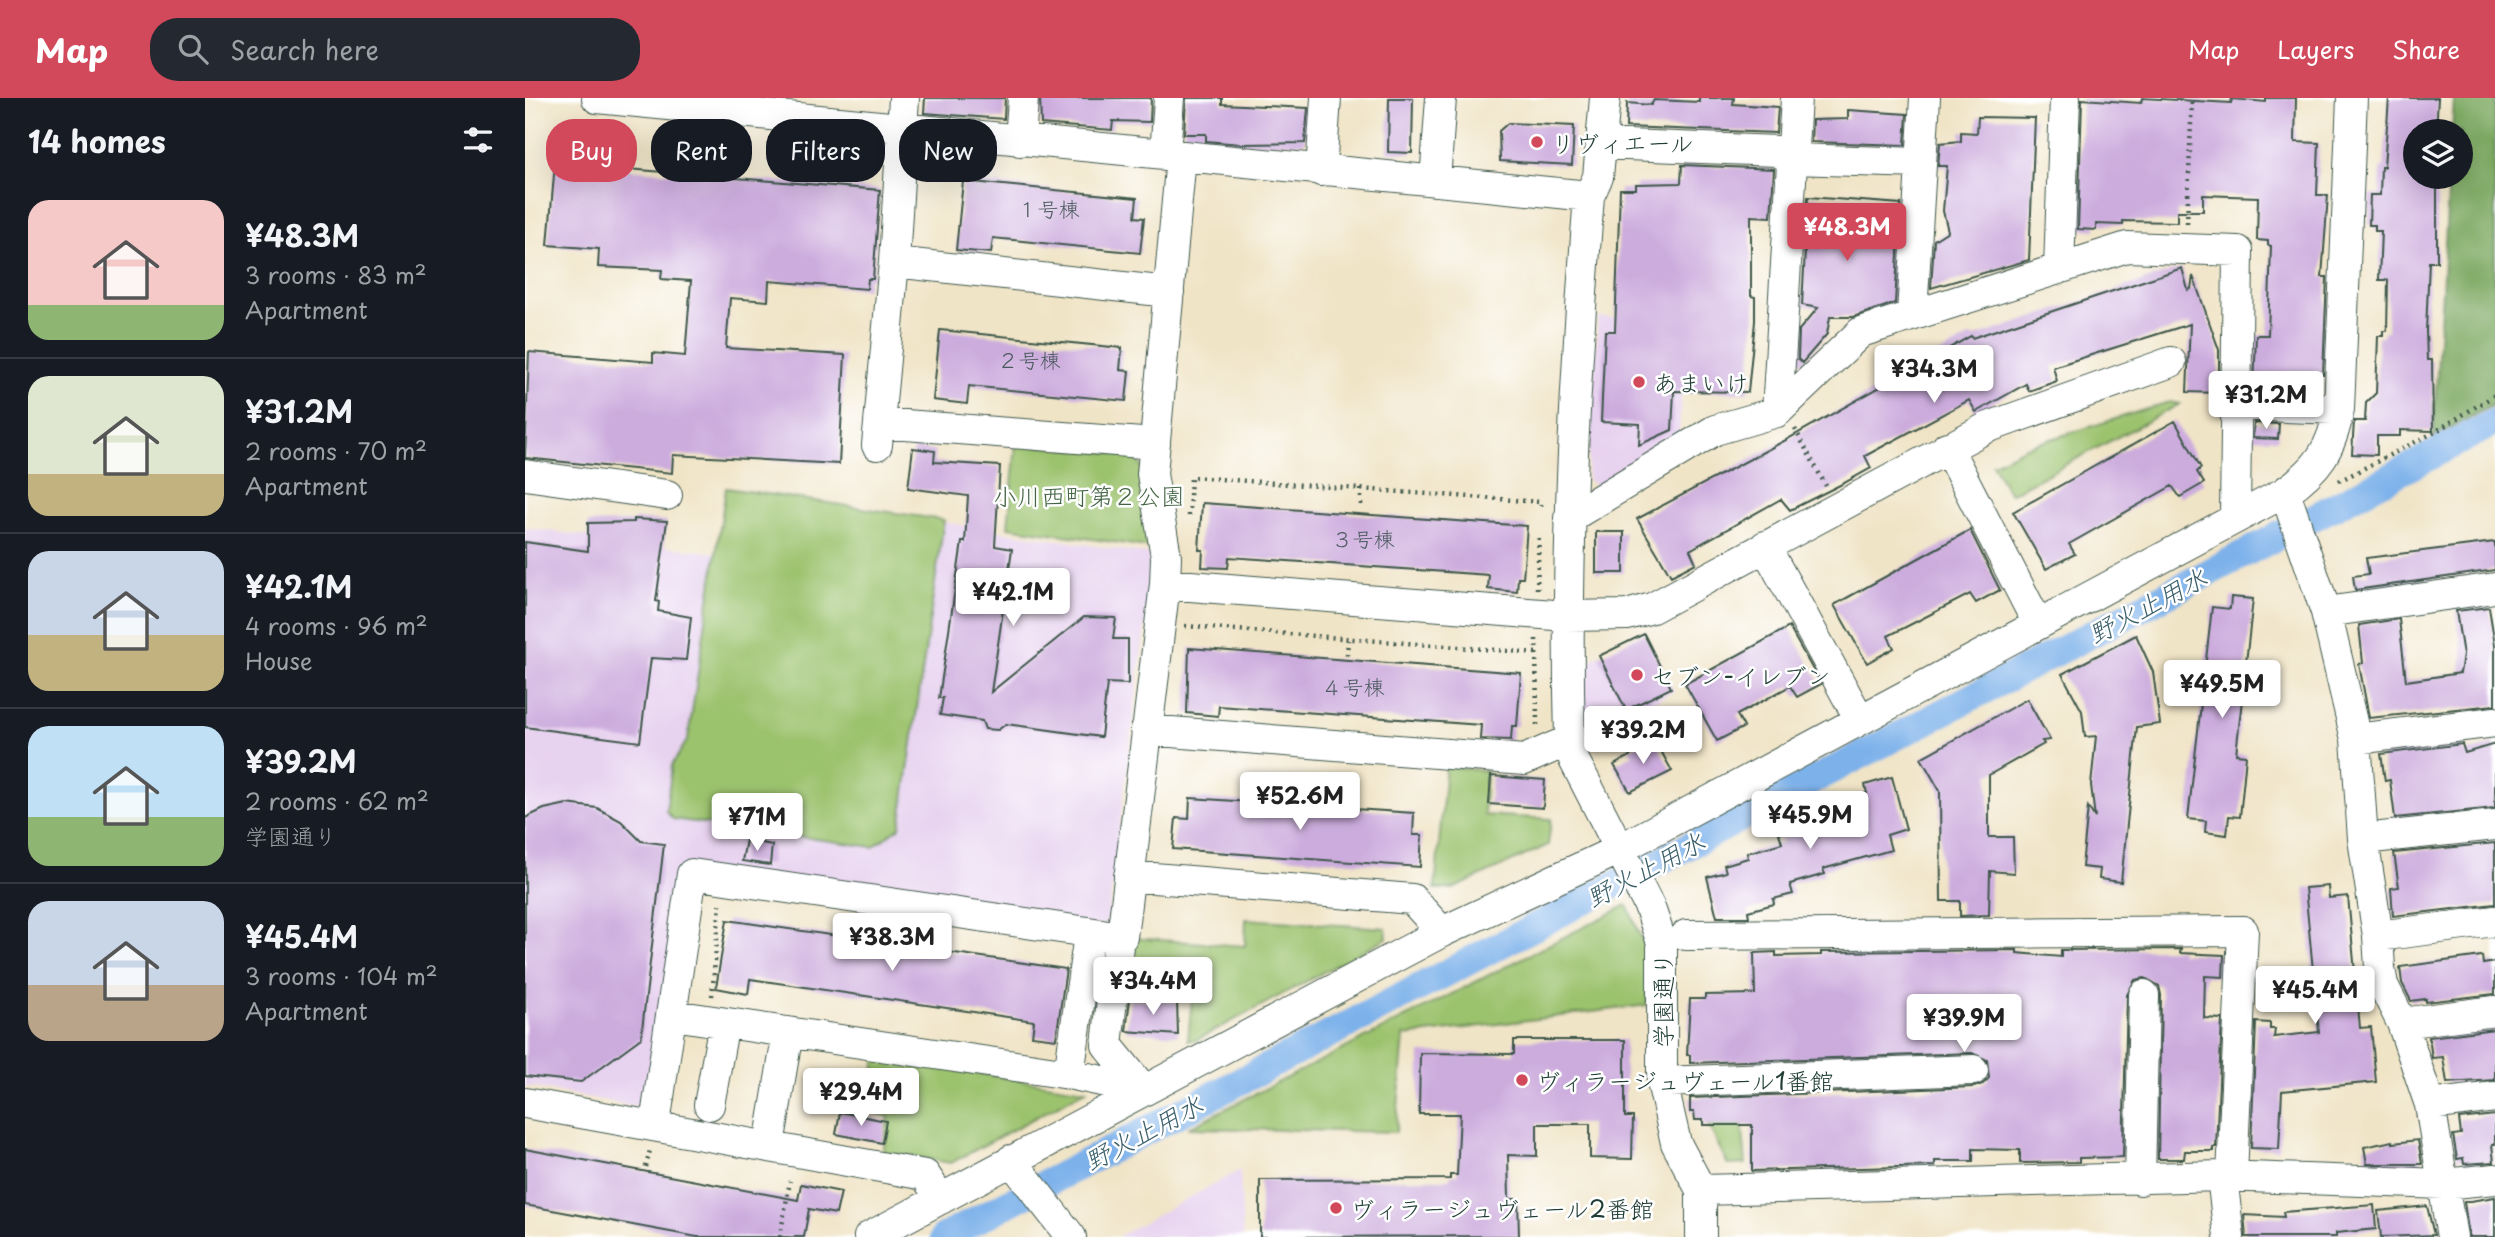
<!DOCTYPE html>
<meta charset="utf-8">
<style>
:root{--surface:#171b24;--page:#242831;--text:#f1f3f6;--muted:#9ea1a6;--line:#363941;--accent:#d1495b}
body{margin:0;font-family:"Playpen Sans","Klee One",sans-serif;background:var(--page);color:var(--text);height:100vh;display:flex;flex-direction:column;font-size:26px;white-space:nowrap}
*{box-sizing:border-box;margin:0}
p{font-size:23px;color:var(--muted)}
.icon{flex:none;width:38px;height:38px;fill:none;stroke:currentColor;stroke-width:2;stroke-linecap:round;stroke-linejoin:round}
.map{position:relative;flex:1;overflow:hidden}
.details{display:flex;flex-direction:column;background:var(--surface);width:525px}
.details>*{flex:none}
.guide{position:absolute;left:21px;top:21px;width:665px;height:63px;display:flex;gap:14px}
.tools{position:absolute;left:1878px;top:21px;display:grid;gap:14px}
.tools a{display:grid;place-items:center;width:70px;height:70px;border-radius:50%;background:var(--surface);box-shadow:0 7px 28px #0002;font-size:35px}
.price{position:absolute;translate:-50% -60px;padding:0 16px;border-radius:7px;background:#fff;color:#222;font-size:23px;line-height:46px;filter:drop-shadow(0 2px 4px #0008)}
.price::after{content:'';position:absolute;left:50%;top:42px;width:21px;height:16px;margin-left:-10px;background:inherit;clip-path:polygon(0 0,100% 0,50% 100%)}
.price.current{background:var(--accent);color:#fff}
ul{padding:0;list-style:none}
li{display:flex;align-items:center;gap:21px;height:175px;padding:0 28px}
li+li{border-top:2px solid var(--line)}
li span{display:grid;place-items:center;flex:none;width:196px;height:140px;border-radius:21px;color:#555}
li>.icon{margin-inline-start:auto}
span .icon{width:84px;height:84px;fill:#fffc;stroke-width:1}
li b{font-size:30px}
h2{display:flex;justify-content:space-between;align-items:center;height:84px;padding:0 28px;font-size:30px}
.pill{padding:0 24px;border-radius:28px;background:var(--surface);box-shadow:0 7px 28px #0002;font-size:24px;line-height:63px}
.pill.current{background:var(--accent);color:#fff}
header{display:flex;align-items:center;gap:42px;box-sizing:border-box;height:98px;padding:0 35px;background:var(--accent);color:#fff}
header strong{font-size:33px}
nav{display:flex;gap:38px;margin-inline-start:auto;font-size:24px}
.search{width:490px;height:63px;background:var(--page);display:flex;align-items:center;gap:18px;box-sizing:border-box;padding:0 24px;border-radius:28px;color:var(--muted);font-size:26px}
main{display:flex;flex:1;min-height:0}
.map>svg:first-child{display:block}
</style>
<header>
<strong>Map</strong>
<div class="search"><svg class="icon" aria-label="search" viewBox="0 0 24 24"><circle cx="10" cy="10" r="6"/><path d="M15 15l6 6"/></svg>Search here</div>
<nav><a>Map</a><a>Layers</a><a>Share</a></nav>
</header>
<main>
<section class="details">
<h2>14 homes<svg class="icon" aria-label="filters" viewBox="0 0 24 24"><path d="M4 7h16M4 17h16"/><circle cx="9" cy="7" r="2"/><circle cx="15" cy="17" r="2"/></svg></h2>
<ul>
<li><span style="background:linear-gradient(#f6c9c9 75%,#8fb573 0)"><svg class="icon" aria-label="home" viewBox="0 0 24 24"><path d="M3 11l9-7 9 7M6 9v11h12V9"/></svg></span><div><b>¥48.3M</b><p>3 rooms · 83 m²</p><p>Apartment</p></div></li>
<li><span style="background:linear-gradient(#dfe7d0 70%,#c2b280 0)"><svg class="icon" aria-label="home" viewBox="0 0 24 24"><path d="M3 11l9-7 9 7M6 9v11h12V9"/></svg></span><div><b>¥31.2M</b><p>2 rooms · 70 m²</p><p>Apartment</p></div></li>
<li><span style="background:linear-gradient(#c9d6e8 60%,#c2b280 0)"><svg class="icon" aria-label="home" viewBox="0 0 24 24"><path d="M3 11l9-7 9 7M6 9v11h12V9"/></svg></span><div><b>¥42.1M</b><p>4 rooms · 96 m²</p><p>House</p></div></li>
<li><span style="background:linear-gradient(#bfe0f5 65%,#8fb573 0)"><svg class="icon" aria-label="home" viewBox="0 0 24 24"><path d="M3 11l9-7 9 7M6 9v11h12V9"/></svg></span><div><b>¥39.2M</b><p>2 rooms · 62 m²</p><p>学園通り</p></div></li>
<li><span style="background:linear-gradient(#c9d6e8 60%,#b9a48a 0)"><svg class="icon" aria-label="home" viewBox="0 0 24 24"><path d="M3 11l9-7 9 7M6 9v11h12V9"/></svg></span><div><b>¥45.4M</b><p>3 rooms · 104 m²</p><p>Apartment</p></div></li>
</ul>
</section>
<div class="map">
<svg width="1970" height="1139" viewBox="0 0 1970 1139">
<rect width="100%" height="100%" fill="#fff"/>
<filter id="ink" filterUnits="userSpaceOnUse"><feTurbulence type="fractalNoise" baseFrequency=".0143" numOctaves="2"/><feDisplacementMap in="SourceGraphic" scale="14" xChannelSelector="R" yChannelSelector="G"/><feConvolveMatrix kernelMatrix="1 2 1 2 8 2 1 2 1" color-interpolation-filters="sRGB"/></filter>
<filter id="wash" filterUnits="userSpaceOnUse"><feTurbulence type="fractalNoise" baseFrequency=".00686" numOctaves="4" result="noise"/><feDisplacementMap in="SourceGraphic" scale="28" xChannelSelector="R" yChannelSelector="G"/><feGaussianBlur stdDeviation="1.57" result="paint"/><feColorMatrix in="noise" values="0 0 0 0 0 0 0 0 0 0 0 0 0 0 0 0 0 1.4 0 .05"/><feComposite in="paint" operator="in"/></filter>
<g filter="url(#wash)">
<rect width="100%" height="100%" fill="#f0e4c6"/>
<path fill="#e7d2ef" d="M1073 219 1160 225 1154 339 1071 388 1062 382Z
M201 390 629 457 583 821 578 828 160 769 124 1000 109 1008 0 988V430L191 455Z
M1119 534 1149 593 1056 641 1054 568Z
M715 1072 718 1139H592Z"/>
<path fill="#9bc26d" stroke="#5d8050" stroke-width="2" d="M1644 304 1655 306 1485 396 1467 366 1501 349Z
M491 346 608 357 620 373 630 450 483 429Z
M201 390 419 422 375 729 348 749 148 721 141 713 147 667 163 641Z
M921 668 961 673 959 717 1026 721 1023 747 928 791H910Z
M1102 807 1120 848 1122 907 879 938 871 1034 663 1030Z
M721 821 861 830 862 840 672 942H663L669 878 604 873 607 840 720 848Z
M351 960 561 992 426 1065 358 1054 364 1018 343 1014Z
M1181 1022 1217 1023 1221 1066 1203 1067Z"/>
<path fill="#7ca860" stroke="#4e724a" stroke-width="2" d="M1929 0H1970V306L1908 339 1924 79H1936V33H1927Z"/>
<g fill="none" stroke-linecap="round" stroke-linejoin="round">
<path stroke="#7cb1ea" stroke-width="28" d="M419 1139 1970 324"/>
</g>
<g id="blocks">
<path fill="#ccacdd" d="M400 0H480L479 21 399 15Z
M515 0H626L625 24 588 23 587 32 516 26Z
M661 0H697V6L783 10 780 45 716 46 681 43V36H659Z
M864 0H888L887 55 863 54Z
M1174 0H1209L1208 6 1253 9 1251 35 1101 29 1102 5 1126 7 1129 2 1174 4Z
M1617 0 1706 5 1707 1 1741 4V0H1771L1770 44 1794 45 1792 97H1803L1797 179H1802L1798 276H1772V288L1729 290 1731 237H1743L1746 148 1743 147V143L1732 142 1733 99 1678 97V113H1652V124L1598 123V127L1571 126V132L1553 131 1557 1 1616 5Z
M1864 0H1913L1911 33H1890V79H1912V164H1904L1901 233 1902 262H1907L1908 333 1875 332V338H1852V357L1827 356 1829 323H1840L1841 305 1851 295 1853 238H1858V233H1862L1863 182H1854L1856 133H1850V127H1844L1845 97H1855L1856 69H1859Z
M1323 12 1382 16 1380 47 1286 44 1287 22 1323 21Z
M1453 19 1510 20 1504 162 1406 190 1409 142 1423 133 1418 113 1422 68H1413L1415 45 1436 43V34L1452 35Z
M983 25 1049 28 1047 67 975 63 974 33Z
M30 65 355 92 348 181H343L342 191 244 183 243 203 205 200 201 250 320 257 314 366 148 357 147 375 0 360 4 254 128 264V255L160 258 166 183 136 181 137 172 73 169 74 151 23 147Z
M1157 67 1249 71 1246 119 1226 118V198L1230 199V223L1223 294 1149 293 1147 332 1114 347 1115 326 1076 324 1080 233H1090L1095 91H1111V86L1156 85Z
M438 83 612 100 610 119 619 120 615 155 468 140 466 155 431 152Z
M1283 99 1376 106 1370 205 1328 219H1305L1302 236 1277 265 1273 261 1274 232 1293 210 1277 207Z
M1657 170 1663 192 1666 191 1668 178 1694 252V295L1662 294 1665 226 1528 269 1532 283 1504 293 1501 286 1451 314 1444 302 1340 358 1346 370 1319 385 1265 412 1256 401 1165 452 1171 465 1146 478 1112 421 1259 343 1446 238 1447 240Z
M415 232 597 250 595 272 604 273 601 303 444 288 442 306 408 302Z
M1650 323 1676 370 1672 374 1679 385 1655 399 1647 388 1544 446 1550 456 1521 471 1488 414Z
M1729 325 1754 326 1753 341 1728 340Z
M388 350 410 353 409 364 475 368 470 448 487 451 466 594 559 519 591 520 588 541H603V586L582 585 576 639 481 626 473 632 460 631 457 623 415 617 418 600H414L437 444H440L443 398 383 390Z
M677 405 1002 428 998 480H993L992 494 963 491 964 477 704 459 703 470 677 469 678 452H674Z
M109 421 142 423 131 503 134 504 133 513 166 519 161 562 126 560 115 644 0 629V444L63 453V425L109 424Z
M1445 432 1475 492 1451 505 1445 496 1363 538 1369 550 1342 565 1309 507Z
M1071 434H1099V475H1071Z
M1970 444V472L1830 492 1828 478 1844 476 1841 460Z
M1706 499 1728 501 1711 656 1721 657 1719 679 1715 719 1704 718 1702 737 1680 734 1681 723 1663 721 1687 509 1705 511Z
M1964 509 1970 547V607L1844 620 1834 566 1838 565 1834 527 1874 521 1881 583 1935 575 1938 557 1931 513Z
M1264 529 1296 586 1272 599 1265 588 1212 617 1219 629 1192 643 1160 586Z
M1119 536 1146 590 1101 612 1074 558Z
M1611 537 1628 574 1635 626 1612 629 1596 784 1574 781 1575 771 1557 769 1563 709 1570 720 1566 687 1571 638 1560 639 1557 613 1537 576Z
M664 550 996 575 992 628H987L986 642 955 641 956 627 694 608 693 618 662 615Z
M1502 601 1525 642 1517 643 1519 646 1464 677V739H1488L1489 775 1465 773 1464 817 1435 818V803H1416L1415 693 1396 660Z
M1122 642 1126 646 1131 644 1147 673 1105 694 1089 667 1108 656 1104 652Z
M1937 646 1940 655 1970 646V710L1870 720 1865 682 1860 683 1856 656Z
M966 678 1020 682 1018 710 964 706Z
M1367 679 1381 731 1362 737 1366 752 1298 771 1300 776 1265 786 1268 796 1248 801 1249 806 1223 813 1224 819H1192L1182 779 1201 774 1199 767 1223 760 1222 755 1257 745 1254 735 1278 729 1277 722 1299 716 1298 711 1320 705 1319 700 1342 695 1340 687Z
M665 700 889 715 888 737H897L895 769 648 751 651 720 664 721Z
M42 706 72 710 96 723 116 743 139 746 116 940 56 984 0 978V720L19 711Z
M221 742 247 747 245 767 217 763Z
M1970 745V806L1868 818 1866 790 1874 789 1869 755Z
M1803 788 1804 800 1823 798 1835 930 1846 929 1851 984 1757 993 1754 1051 1726 1050 1731 924 1745 925V931H1750L1749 939 1794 934 1780 790Z
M202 822 541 871 531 941 507 938 509 923 225 881 223 896 191 890Z
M1656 851 1655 855 1699 857 1698 879 1680 878 1679 920 1697 921 1691 1049H1688V1053H1660L1659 1061H1633L1636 897 1634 888 1620 880 1610 882 1602 897 1598 1059 1554 1060V1064L1495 1065V1052L1448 1051V1063H1410V1068L1227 1073V1027H1178V1022H1170L1169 1014H1165V1000L1449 989 1458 986 1464 980 1462 962 1447 955 1165 965V957H1162L1165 901H1180V897L1230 896 1229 855 1251 854V858L1296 857V854L1492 852V855L1536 859V852Z
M1957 858 1958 866 1970 864V896L1901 904V901L1886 903 1877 885 1875 869Z
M605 901 652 903 653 937 601 933Z
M1970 931V982L1922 985 1918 959 1907 960 1904 939Z
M989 942H1100V1019H1108L1107 1061 1065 1060V1026H1012V1058L983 1057 984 1101H993L994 1138 735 1139V1082L925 1081V1077H932L935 1016H894L895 955 989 956Z
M315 1014 361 1023 357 1045 311 1036Z
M1970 1017V1046H1967L1969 1064 1939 1066 1938 1060 1932 1061 1928 1037 1936 1036 1934 1021Z
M1893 1042 1897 1066H1842L1839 1049 1868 1043V1045Z
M0 1051 273 1102 276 1086 316 1094 311 1116 284 1111 279 1139H172L0 1107Z
M1970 1099V1139H1944L1939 1104Z
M1849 1107 1851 1131 1811 1135V1139H1721L1719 1117 1759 1119 1758 1114Z
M1902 1108 1909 1137 1856 1139 1853 1113Z"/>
</g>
</g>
<g filter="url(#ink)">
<use href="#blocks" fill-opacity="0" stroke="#3e564a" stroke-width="2"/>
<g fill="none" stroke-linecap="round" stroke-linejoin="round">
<g stroke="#3e564a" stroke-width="32">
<path id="minor" d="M72 0 1064 98
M1080 0 1073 79 1064 98C1050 280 1040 460 1045 642L1049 662 1125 810 1137 845V984L1151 1045 1176 1092V1139
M495 43 498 0
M1077 46 1252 53 1267 61 1396 65
M640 57 644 0
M796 73 801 0
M910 83 916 0
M369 164 644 194
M1534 171 1540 0
M1387 216 1400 0
M1710 307 1814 311
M1252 314 1271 0
M354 325 630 346
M352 347 369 164 379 0
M1422 349 1513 526
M0 377 142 397
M1760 394 1801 514 1831 641 1838 741 1853 838 1855 870 1858 887 1877 925 1905 1007 1927 1139
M1044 420 1190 332 1252 314 1336 234 1602 149 1713 153 1710 420
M1240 448 1335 622
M640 486 1042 518 1102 517 1127 510 1461 330 1646 264
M1801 514 1970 490
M621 632 999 662 1045 642
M1831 641 1970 624
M1838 741 1970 727
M604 778 887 801 917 834
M1161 837 1718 833 1707 1078
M1853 838 1970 823
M594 839 582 947 619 992
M148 917 544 976 619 992
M1877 925 1970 913
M544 976 564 837
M1137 984 1448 972
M0 1005 400 1077 416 1101
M184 1007 199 925
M1905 1007 1970 999
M130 1026 167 776 597 839 640 486 641 458 627 376 656 59
M244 1047 263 934
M486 1062 546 1139
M1697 1078 1704 1139
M1615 1082 1619 897
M1176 1092 1697 1078 1918 1086 1970 1081
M344 1139 917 834 1093 752 1760 394C1793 371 1807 351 1814 311L1827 0"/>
</g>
<path stroke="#3e564a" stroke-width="4.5" stroke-dasharray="2 5" stroke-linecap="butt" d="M1662 125 1667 0
M1270 331 1301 388
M1814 383 1908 335 1970 297
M836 391V410
M664 418 666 379 1016 404V408
M1012 491 1014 435
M660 528 1011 555
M1011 541 1012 627
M822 557 823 542
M187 898 195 806
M121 1069 125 1052
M255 1139 265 1083"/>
<use href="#minor" stroke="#fff" stroke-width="30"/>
</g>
</g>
<g fill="#d1495b" stroke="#fff" stroke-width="2.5">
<circle cx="1012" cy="44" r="7"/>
<circle cx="1114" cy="284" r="7"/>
<circle cx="1112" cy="577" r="7"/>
<circle cx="997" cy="982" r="7"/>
<circle cx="811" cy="1110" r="7"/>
</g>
<g text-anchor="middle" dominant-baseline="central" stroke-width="5" stroke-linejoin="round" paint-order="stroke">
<g font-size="21" fill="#4a595e">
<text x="523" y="110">１号棟</text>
<text x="504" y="261">２号棟</text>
<text x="838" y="440">３号棟</text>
<text x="828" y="588">４号棟</text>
</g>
<g font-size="24" fill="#1f3d34" stroke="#fff" text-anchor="start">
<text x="1026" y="44">リヴィエール</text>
<text x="1128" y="284">あまいけ</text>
<text x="1126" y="577">セブン-イレブン</text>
<text x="1011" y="982">ヴィラージュヴェール1番館</text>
<text x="825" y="1110">ヴィラージュヴェール2番館</text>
</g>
<g font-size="24" fill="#446545" stroke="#fff">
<text x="564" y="397">小川西町第２公園</text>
</g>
<g font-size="24" fill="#1f3d34" stroke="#fff">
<text transform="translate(1137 902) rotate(-90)">学園通り</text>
</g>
<g font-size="26" font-style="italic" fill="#3b606b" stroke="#fff">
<text transform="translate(1622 507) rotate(-28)">野火止用水</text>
<text transform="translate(1120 771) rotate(-28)">野火止用水</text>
<text transform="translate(618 1034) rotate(-28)">野火止用水</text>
</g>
</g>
</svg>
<div class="tools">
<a><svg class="icon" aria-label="layers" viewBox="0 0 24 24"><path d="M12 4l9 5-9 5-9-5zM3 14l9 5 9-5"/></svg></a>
</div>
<b class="price current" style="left:1322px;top:165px">¥48.3M</b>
<b class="price" style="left:1409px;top:307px">¥34.3M</b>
<b class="price" style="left:1741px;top:333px">¥31.2M</b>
<b class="price" style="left:488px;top:530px">¥42.1M</b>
<b class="price" style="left:1697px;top:622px">¥49.5M</b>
<b class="price" style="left:1118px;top:668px">¥39.2M</b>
<b class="price" style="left:775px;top:734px">¥52.6M</b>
<b class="price" style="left:1285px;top:753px">¥45.9M</b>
<b class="price" style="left:232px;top:755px">¥71M</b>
<b class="price" style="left:367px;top:875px">¥38.3M</b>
<b class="price" style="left:628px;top:919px">¥34.4M</b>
<b class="price" style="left:1790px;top:928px">¥45.4M</b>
<b class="price" style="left:1439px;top:956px">¥39.9M</b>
<b class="price" style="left:336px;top:1030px">¥29.4M</b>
<div class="guide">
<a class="pill current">Buy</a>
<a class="pill">Rent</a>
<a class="pill">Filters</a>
<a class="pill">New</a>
</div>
</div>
</main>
